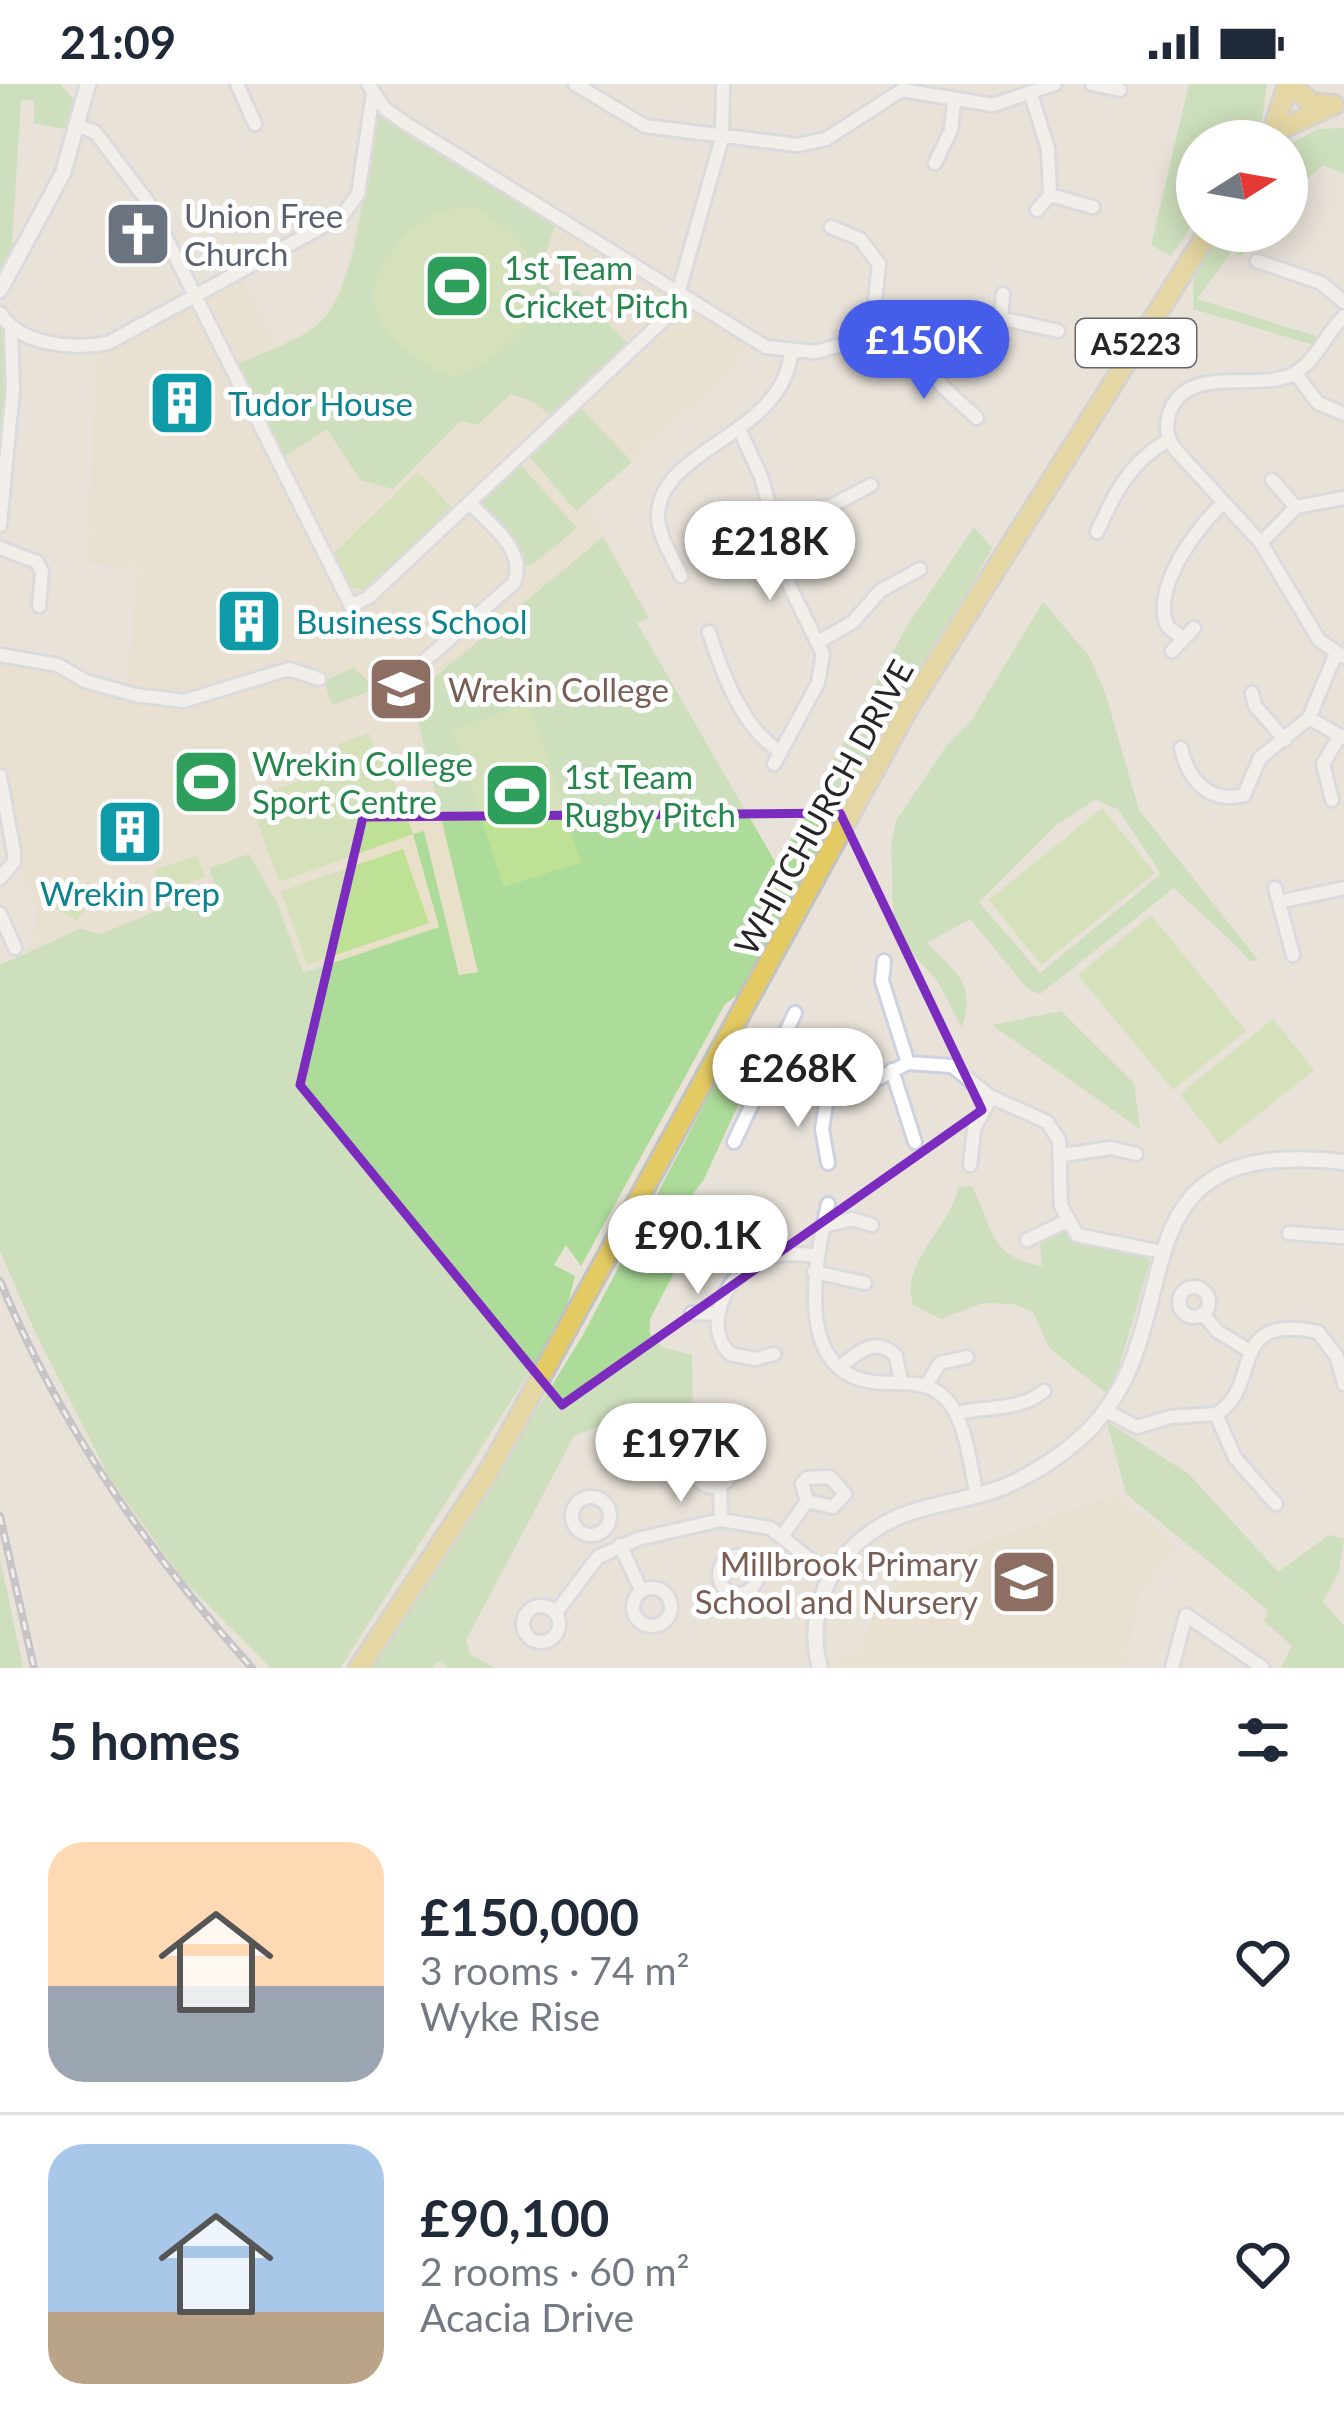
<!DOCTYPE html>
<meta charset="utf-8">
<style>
:root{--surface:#fff;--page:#f2f2f3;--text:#1f2937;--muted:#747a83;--line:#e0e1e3;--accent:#455de9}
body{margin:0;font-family:Lato,sans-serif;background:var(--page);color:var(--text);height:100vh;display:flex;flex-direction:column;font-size:45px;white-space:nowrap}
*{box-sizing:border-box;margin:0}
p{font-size:39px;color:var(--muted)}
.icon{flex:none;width:66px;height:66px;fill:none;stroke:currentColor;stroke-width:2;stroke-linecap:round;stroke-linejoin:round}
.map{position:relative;height:1584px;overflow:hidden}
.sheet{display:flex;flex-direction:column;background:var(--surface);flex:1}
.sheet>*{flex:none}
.needle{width:78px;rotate:79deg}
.buttons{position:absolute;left:1176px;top:36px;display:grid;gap:24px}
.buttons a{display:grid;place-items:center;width:132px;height:132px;border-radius:50%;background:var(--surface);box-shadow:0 6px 30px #0003;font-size:60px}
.price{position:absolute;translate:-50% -102px;padding:0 27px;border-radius:42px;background:#fff;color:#222;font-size:39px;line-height:78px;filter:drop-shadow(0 3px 6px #0008)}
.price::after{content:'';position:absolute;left:50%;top:72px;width:36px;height:27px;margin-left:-18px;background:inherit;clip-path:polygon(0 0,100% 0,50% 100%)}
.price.current{background:var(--accent);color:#fff}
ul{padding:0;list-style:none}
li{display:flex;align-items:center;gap:36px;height:300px;padding:0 48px}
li+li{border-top:3px solid var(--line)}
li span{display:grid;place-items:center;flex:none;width:336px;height:240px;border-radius:36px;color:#555}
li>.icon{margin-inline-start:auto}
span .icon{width:144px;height:144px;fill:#fffc;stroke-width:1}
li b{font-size:51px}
h2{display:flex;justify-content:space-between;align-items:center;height:144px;padding:0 48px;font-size:51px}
.status{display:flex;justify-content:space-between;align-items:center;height:84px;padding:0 60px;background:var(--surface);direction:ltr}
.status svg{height:33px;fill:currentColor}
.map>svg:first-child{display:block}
</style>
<div class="status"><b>21:09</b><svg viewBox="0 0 49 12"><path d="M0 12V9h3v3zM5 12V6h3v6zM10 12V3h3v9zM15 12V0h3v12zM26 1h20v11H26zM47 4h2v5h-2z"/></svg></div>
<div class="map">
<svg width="1344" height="1584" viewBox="0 0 1344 1584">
<rect width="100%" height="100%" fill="#e8e2d9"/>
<path fill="#e9e0c9" d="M365 98 556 139 753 265 586 418 649 534 637 539 581 1182 566 1160 0 881 26 869 34 851 36 821 21 787 9 696 0 676V580L37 583 127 608 137 484 87 480 96 270 241 192 277 261 320 240 342 201Z
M1116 1409 1176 1465 1142 1504 1124 1584H840L838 1579 861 1563 878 1518 908 1493 953 1470Z"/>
<path fill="#addb99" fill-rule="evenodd" d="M0 0H60L81 23 74 47 34 39V16H21L12 159 17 162 0 192Z
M1189 0H1267L1262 37 1249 57H1197V134L1171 172 1151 161Z
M373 28 556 139 542 181 550 208 578 207 627 259 550 331 534 318 511 310 477 341 461 337 393 405 360 396 327 345 279 376 234 282C260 269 295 259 317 241 359 208 367 79 373 28Z
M1344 44V90L1323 81 1287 113V62L1318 45Z
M1221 147H1257L1241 173 1232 167 1197 215 1319 253 1317 262 1193 225 1194 194Z
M0 240C22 275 5 340 0 379Z
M580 323 632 378 576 427 529 372Z
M518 378 577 444 532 481 523 482 521 468 482 423 481 414Z
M974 443 992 464 746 905 725 920 581 1182 566 1161 554 1181 575 1192 564 1234 340 1584H271L184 1497 109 1393 36 1250 0 1167V881L80 845 101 850 215 803 209 784 249 770 277 819 303 889 439 843 413 750 424 747 459 891 478 888 412 612 603 453 649 534 637 539 777 781 907 542Z
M1043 518 1089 572 1105 608 1139 726 1258 876 1250 877C1225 848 1200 830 1174 804L1040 910 1028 905 970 835 927 859C958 892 975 896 962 944L937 896 894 851 891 762 896 737 947 661 971 637ZM1095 716 1118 725 1161 790 1040 889 979 818 1055 742Z
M354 583 375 605 332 621 324 597Z
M1061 927 1134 999 1140 1045 992 941Z
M758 978 704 1095 675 1135 705 1154 718 1153 715 1172 675 1187 650 1235V1250L662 1263 692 1271 693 1320 623 1345 603 1341 574 1352 466 1556 470 1570 495 1584H448L439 1577 432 1584H368L461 1449 583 1251 725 981Z
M972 1102C993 1144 988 1172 1042 1182L1040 1156 1063 1145 1082 1161 1145 1170 1150 1178 1113 1303 1105 1308 1049 1264 1033 1228 1014 1220 983 1219 941 1235 913 1221C900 1175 950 1147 958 1103Z
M1107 1338 1189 1390 1278 1488 1329 1451 1344 1455 1339 1487 1323 1518 1344 1542V1584H1281L1292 1562 1264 1537 1268 1526 1126 1410Z
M0 1474 23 1584H0Z"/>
<path fill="#bee196" d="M477 124C575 182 548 253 454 294 423 283 373 249 373 212 373 180 412 138 440 127 451 123 465 124 477 124Z
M418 388 452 424 365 506 349 503 334 469Z
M530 619 581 778 504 803 452 645Z
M369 649 376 669 383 667 413 750 279 798 249 715 345 680 338 660Z
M1102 724 1155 789 1041 881 989 816Z
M403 765 429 839 307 881 281 807Z
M197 772 205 793 163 808 155 786Z
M51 796 89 818 77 837 40 815Z
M1151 831 1246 947 1173 1006 1078 891Z
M1273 935 1314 986 1220 1061 1180 1010Z"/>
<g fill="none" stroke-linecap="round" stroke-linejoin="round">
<g stroke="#ced1df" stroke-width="18">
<path id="minor" d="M237 0 255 40
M368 0 385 25 405 39 766 263 816 268 871 252 926 265 995 233 1058 247
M575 0 645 42 797 61 826 55 902 6 993 21 1055 0
M1092 0 1120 6
M1031 10 1048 65 1050 111
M81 43 95 48 148 118 351 522 369 513 673 227 722 54 723 0
M935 79 951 46 954 18
M1037 126 1050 111 1093 123
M831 143 860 155 879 180 871 252
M1257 177 1321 199 1344 218
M0 229C20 261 72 266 108 259L342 132 358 110 373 9
M1344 232C1325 250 1318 275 1295 289 1259 310 1186 277 1169 330 1165 344 1167 353 1175 365L1261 459 1319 556 1344 573
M1001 234 1003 210
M926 265 941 301 977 334
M1295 289 1318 319 1344 330
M740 347 762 395 790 503 823 570 818 599 774 680
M1272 396 1296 423
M775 436 833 421 871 401
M0 441 13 305 11 246
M1097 448C1114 410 1131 376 1169 356
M1261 459 1296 423 1344 414
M0 464 37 478 42 488 39 522
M681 492C673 473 657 451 658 430 661 363 785 351 791 267
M709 548C722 589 743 646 781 668
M1183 555 1167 542C1152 502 1196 445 1223 419
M820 557 853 538 880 507 920 485
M1172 567 1194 544
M0 571 58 581 85 597 135 611 184 617 289 585 319 595
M393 604 514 499C527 466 491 442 470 419
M1252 609 1255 622 1285 656
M1309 634 1344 654
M1181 664C1188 696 1209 720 1244 711L1260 674 1309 634 1336 569
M0 692 14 768V778L0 794
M1332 716 1323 680 1340 651
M1275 804 1293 871
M1279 818 1344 804
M0 830 15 864
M884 877 882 897 908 979
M892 986 915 1058
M764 990 828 1008 864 1002 908 979 952 982 991 1013 1047 1038 1059 1056 1061 1122 1077 1151 1162 1168
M828 1008 822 1045 828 1079
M734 1058 795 929
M1063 1071 1111 1064 1136 1070
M970 1081 974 1045 991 1013
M828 1120C817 1172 790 1288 874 1298 900 1301 925 1294 945 1314 967 1336 970 1383 977 1412
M824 1142 852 1135 872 1141
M1289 1149 1344 1153
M1027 1156 1067 1137
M814 1188 865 1199
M1179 1218a15 15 0 1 1 30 0a15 15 0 1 1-30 0Z
M692 1229 717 1230
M1204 1231 1217 1247 1248 1266
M774 1270 755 1275 730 1270C702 1242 726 1190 760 1176 779 1168 798 1169 817 1172
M842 1281C860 1267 876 1252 896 1272L901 1298
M926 1302 940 1279 967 1273
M1105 1326 1137 1343 1170 1333 1216 1330C1264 1303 1224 1228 1318 1248L1337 1273 1344 1300
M957 1329C987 1322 1020 1327 1044 1307
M1216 1330 1235 1374 1276 1420
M695 1385a18 18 0 1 1 36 0a18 18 0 1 1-36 0Z
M720 1402 721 1436
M572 1432a19 19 0 1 1 38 0a19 19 0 1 1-38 0Z
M783 1451 807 1417 802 1400 807 1394 830 1393 845 1410 833 1423 807 1417
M620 1461 641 1506
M719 1491a19 19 0 1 1 38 0a19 19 0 1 1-38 0Z
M633 1523a19 19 0 1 1 38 0a19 19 0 1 1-38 0Z
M523 1540a18 18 0 1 1 36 0a18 18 0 1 1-36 0Z
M557 1527 598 1473 638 1455 721 1436 770 1444 830 1491
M1172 1584 1186 1531 1263 1584"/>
</g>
<g stroke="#ced1df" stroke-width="20">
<path id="tertiary" d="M0 206 63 89 88 0
M820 1584C802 1518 840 1456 903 1431 936 1418 974 1416 1008 1401 1035 1389 1062 1371 1084 1351 1201 1240 1097 1050 1344 1078"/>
</g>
<g stroke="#c2c2c2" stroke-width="24">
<path id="primary" d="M1288 0 1312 19 1334 21
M1273 49 1332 21
M1271 53 1288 0
M359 1584 489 1387 910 621 1209 147"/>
</g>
<use href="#minor" stroke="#fff" stroke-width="12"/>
<use href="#tertiary" stroke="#fff" stroke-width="14"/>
<use href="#primary" stroke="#e3ca63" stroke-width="18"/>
<g stroke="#9d9faf" stroke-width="8">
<path id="rail" d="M0 1197C61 1343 146 1466 252 1584
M0 1432 34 1584"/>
</g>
<use href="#rail" stroke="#fff" stroke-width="3" stroke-dasharray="9" stroke-linecap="butt"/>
</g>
<path d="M0 0H1344V1584H0ZM840 729 982 1026 562 1321 300 1001 363 733Z" fill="#e8e2d9" fill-opacity=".55" fill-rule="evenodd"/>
<path fill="none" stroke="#7b2cbf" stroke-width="9" stroke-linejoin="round" d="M840 729 982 1026 562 1321 300 1001 363 733Z"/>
<defs>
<g id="church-square" transform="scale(3.45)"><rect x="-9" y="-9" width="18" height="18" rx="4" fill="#6b7280" stroke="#fff"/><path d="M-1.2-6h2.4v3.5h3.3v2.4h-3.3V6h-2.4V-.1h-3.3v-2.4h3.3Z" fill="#fff"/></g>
<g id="stadium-square" transform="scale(3.45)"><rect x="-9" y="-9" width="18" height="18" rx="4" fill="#2e9e5b" stroke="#fff"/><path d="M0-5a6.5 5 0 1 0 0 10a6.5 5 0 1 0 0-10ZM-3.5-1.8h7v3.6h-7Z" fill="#fff"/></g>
<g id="building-square" transform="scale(3.45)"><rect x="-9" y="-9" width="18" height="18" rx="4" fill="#0f9aa8" stroke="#fff"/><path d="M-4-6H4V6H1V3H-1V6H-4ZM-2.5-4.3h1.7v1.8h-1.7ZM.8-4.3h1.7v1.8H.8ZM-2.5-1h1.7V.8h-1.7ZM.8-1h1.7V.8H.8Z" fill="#fff"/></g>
<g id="school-square" transform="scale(3.45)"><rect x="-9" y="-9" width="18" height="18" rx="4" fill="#8d6e63" stroke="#fff"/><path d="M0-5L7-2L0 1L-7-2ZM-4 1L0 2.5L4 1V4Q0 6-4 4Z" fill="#fff"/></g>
</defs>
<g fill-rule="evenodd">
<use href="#church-square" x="138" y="150"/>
<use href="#stadium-square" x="457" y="202"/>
<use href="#building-square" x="182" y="319"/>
<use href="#building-square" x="249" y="537"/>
<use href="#school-square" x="401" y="605"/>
<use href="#stadium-square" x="206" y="698"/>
<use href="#stadium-square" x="517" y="711"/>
<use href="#building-square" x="130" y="748"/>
<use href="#school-square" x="1024" y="1498"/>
</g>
<g text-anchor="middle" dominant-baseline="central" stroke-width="10" stroke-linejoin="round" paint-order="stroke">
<rect fill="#fff" stroke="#676767" stroke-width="3" x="1076" y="235" width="120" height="48" rx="9"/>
<g font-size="30" font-weight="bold" fill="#262626">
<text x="1136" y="259">A5223</text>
</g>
<g font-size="33" fill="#5b616d" stroke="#fff" text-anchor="start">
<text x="184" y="131">Union Free<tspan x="184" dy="38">Church</tspan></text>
</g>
<g font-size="33" fill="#27864d" stroke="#fff" text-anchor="start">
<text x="504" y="183">1st Team<tspan x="504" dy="38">Cricket Pitch</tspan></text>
<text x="252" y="679">Wrekin College<tspan x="252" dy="38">Sport Centre</tspan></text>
<text x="564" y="692">1st Team<tspan x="564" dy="38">Rugby Pitch</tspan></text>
</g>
<g font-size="33" fill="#0d838f" stroke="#fff" text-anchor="start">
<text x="228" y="319">Tudor House</text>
<text x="296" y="537">Business School</text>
<text x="130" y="809" text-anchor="middle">Wrekin Prep</text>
</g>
<g font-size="33" fill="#785e54" stroke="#fff" text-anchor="start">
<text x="448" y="605">Wrekin College</text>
<text x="978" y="1479" text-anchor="end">Millbrook Primary<tspan x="978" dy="38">School and Nursery</tspan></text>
</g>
<g font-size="33" fill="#262626" stroke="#fff">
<text transform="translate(823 723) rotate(-61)">WHITCHURCH DRIVE</text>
</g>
</g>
</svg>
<div class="buttons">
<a><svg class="needle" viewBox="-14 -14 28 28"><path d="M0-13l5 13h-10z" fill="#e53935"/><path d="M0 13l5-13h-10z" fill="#747a83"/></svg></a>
</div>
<b class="price current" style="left:924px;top:318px">£150K</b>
<b class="price" style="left:770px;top:519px">£218K</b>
<b class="price" style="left:798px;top:1046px">£268K</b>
<b class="price" style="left:698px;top:1213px">£90.1K</b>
<b class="price" style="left:681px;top:1421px">£197K</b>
</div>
<section class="sheet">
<h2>5 homes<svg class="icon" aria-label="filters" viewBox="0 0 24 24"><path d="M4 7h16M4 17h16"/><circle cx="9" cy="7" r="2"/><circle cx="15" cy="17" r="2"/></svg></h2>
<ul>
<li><span style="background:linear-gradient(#ffd9b3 60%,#9aa5b1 0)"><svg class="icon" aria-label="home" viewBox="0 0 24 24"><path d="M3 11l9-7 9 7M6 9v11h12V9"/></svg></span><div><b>£150,000</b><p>3 rooms · 74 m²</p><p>Wyke Rise</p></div><svg class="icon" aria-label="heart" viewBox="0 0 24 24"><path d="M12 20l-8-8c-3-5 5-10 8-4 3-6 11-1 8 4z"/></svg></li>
<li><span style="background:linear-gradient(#a9c7e8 70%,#b9a48a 0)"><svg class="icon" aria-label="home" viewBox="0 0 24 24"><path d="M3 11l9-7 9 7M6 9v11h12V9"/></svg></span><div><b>£90,100</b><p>2 rooms · 60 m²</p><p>Acacia Drive</p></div><svg class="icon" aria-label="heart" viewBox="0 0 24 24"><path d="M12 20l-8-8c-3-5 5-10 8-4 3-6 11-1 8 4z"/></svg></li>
</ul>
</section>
